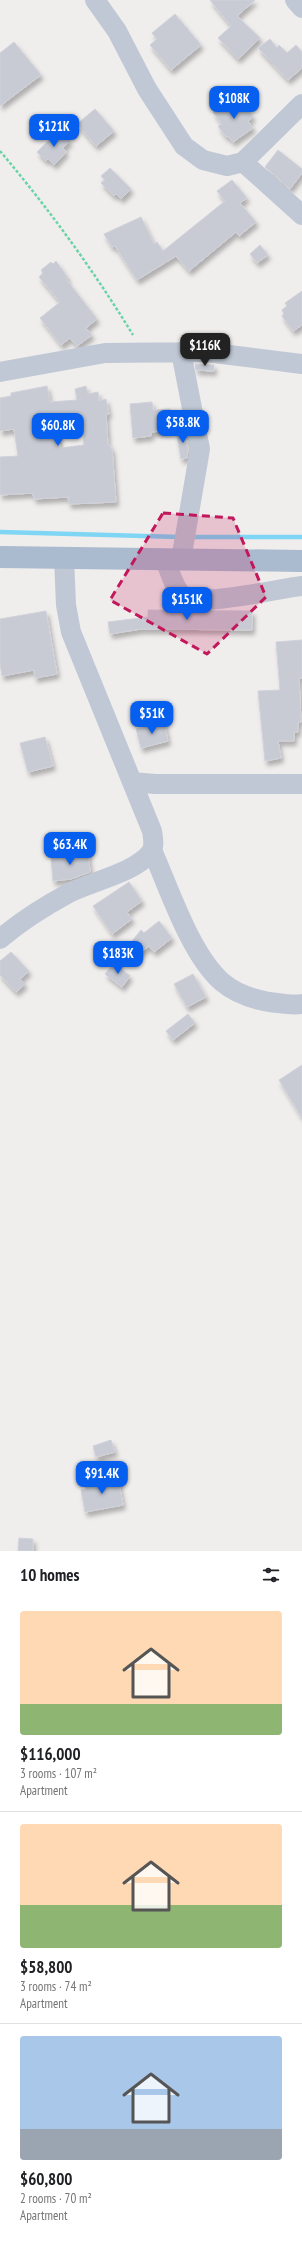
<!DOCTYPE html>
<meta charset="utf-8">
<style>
:root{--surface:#fff;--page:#f2f2f2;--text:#202124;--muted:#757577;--line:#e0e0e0;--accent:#075fef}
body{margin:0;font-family:"PT Sans Narrow",sans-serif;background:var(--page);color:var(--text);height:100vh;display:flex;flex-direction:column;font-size:15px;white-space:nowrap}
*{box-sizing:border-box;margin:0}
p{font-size:13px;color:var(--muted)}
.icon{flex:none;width:22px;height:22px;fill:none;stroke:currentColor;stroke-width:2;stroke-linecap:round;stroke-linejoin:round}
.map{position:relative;height:1551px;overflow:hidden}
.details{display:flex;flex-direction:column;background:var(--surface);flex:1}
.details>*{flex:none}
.price{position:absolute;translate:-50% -34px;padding:0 9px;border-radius:8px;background:var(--accent);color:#fff;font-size:13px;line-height:26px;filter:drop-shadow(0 1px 2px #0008)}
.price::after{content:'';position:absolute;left:50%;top:24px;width:12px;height:9px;margin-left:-6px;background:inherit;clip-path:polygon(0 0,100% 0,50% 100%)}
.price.on{background:#222;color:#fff}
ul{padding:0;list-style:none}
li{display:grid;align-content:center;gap:8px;height:212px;padding:0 20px}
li+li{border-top:1px solid var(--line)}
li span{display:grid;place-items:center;height:124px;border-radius:4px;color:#555}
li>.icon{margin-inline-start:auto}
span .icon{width:72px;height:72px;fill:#fffc;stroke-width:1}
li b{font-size:17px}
h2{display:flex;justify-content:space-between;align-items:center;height:48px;padding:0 20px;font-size:17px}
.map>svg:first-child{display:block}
</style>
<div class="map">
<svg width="302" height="1551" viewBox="0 0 302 1551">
<defs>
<filter id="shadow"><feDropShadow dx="2.5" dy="4.5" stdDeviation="2" flood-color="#0004"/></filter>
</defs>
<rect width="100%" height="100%" fill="#f0eded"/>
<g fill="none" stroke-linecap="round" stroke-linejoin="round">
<path stroke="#7fd5f4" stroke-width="4.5" d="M0 532 180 537
M190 537H302"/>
</g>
<path fill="#c8cbd4" stroke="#d0d2da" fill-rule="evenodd" filter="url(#shadow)" d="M210 0H255L237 16 260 38 238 59 218 38 231 26Z
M175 14 201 45 171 70 150 45 157 39 152 33Z
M270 39 277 48 279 45 287 53 296 45 302 52V68L288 80 258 48Z
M14 42 41 75 0 106V53Z
M232 99 238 107 243 103 253 117 248 121 253 128 233 142 228 136 226 137 218 126 222 124 213 112Z
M95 109 114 131 96 146 77 124Z
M59 130 70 141 63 148 66 152 54 165 48 159 46 161 37 152Z
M278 150 302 169V173L290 189 265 167Z
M110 168 131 189 121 199 116 194 114 196 101 183 105 180 101 176Z
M232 180 247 198 240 203 256 222 239 236 236 232 189 271 176 256 137 280 115 246 112 247 104 234 141 217 154 244 157 242 163 251 225 201 217 191Z
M260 245 268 255 257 263 250 254Z
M56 261 68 278 66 279 97 319 86 328 92 335 77 346 70 338 61 345 40 318 60 302 39 277 43 273 41 270 51 262 53 264Z
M302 291V325L293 331 282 316 284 314 282 310 287 306 285 303Z
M195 364 214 365V371L196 370Z
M47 386 50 402 77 400 75 389 86 386 88 394 98 392 99 401 106 399 109 414H106L108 445H110L111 449H112L116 502 69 504 68 497 34 499 33 493 0 495V457L18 456 14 429 0 431V398L11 396V393ZM82 420 84 445 60 448 57 425Z
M152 402 153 410 170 409 172 430 151 432V436L133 438 130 404Z
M185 430 188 449 187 458 181 459 176 431Z
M148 610 252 611V630L141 629 110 634 108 622 148 617Z
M46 611 57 674 35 678 34 670 2 676 0 663V619Z
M302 640V678H299L301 722H298V732H294V741H278L281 758 265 761 258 691 280 690 276 642Z
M164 722 168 741 141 748 136 729Z
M45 737 53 766 28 772 20 743Z
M88 853 90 872 71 879 53 881 51 857Z
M129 882 142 901 127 912 132 919 112 934 93 906Z
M159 921 172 938 154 952 149 946 137 955 129 945 141 930 144 933Z
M11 952 29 971 20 979 25 984 16 992 0 975V961Z
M114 963 130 976 122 987 105 974Z
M193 974 206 997 187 1007 174 984Z
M188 1014 195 1023 173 1040 166 1031Z
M302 1065V1118L279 1080Z
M111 1440 115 1452 96 1457 93 1446Z
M118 1478 123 1505 85 1512 81 1490 86 1489 85 1485Z
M19 1538 33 1539V1551H18Z"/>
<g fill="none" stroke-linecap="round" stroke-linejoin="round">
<path stroke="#6bd4a6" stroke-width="2.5" stroke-dasharray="3 2" stroke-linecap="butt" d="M0 151C49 209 94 271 133 335"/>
<path stroke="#bfc8d4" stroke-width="20" d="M95 0 117 31 147 89 184 146 203 160 227 166 243 162 302 104
M295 0 302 8
M243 162 302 215
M0 372 105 353 206 352 302 364
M165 560C170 571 174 589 183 596 198 608 281 588 302 586
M181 560 200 449 181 352
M132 782 155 784H302
M152 850C169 888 190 954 222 982 235 993 252 999 269 1002 280 1003 291 1006 302 1004
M0 939C21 921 45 906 69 893 92 881 135 873 151 852 155 846 153 838 152 831L71 632 66 605 64 558"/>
<path stroke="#aabacf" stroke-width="22" d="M0 557 302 561"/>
</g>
<path fill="#c2185b" fill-opacity="0.2" stroke="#c2185b" stroke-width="3" stroke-dasharray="8 5" stroke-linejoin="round" d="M163 513 233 518 266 597 207 654 110 600Z"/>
</svg>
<b class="price" style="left:234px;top:120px">$108K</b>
<b class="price" style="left:54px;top:148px">$121K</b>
<b class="price on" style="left:205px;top:367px">$116K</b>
<b class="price" style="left:183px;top:444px">$58.8K</b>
<b class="price" style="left:58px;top:447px">$60.8K</b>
<b class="price" style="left:187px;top:621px">$151K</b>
<b class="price" style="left:152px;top:735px">$51K</b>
<b class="price" style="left:70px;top:866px">$63.4K</b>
<b class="price" style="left:118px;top:975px">$183K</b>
<b class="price" style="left:102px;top:1495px">$91.4K</b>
</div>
<section class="details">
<h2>10 homes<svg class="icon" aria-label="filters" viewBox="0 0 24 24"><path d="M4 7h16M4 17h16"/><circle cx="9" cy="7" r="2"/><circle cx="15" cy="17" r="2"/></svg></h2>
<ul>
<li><span style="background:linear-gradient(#ffd9b3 75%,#8fb573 0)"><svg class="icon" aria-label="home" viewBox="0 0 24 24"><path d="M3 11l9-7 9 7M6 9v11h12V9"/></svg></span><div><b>$116,000</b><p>3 rooms · 107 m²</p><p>Apartment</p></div></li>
<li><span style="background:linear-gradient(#ffd9b3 65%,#8fb573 0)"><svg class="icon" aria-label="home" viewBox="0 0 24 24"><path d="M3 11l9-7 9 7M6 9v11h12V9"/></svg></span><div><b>$58,800</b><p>3 rooms · 74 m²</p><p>Apartment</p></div></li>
<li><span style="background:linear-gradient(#a9c7e8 75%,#9aa5b1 0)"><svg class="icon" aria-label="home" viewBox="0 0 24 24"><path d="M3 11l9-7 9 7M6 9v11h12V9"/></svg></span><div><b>$60,800</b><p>2 rooms · 70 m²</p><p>Apartment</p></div></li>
</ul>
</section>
